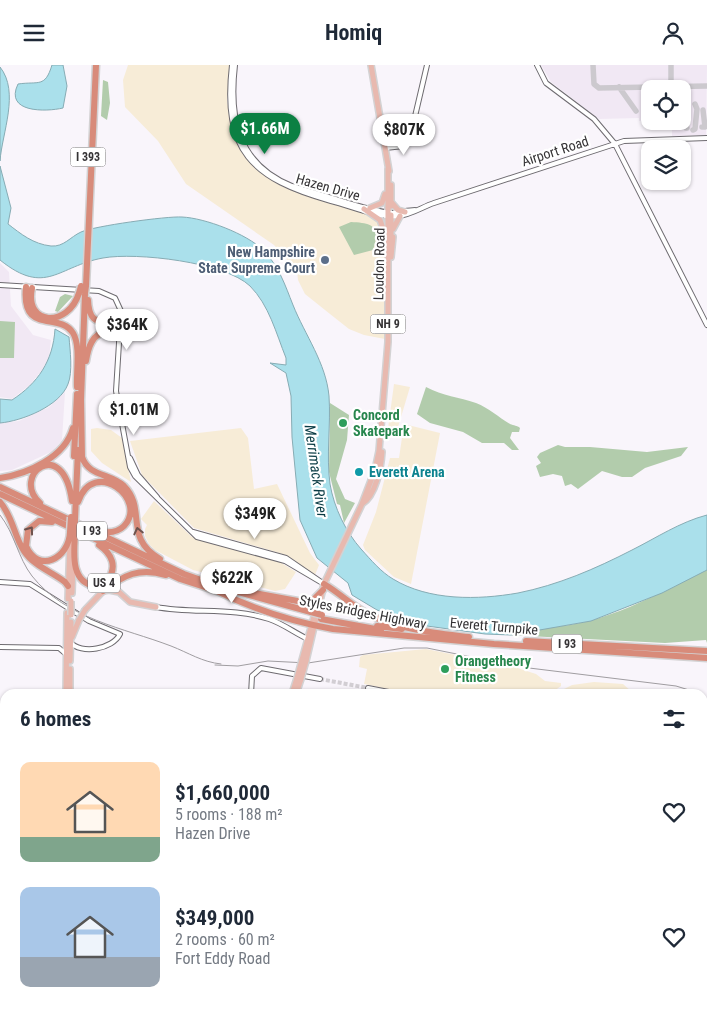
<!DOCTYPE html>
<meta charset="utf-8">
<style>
:root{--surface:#fff;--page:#f2f2f3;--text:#1f2937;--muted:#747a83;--accent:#0b8043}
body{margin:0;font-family:"Roboto Condensed",sans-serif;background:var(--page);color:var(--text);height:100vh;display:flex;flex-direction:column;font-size:19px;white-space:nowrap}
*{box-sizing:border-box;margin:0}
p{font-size:16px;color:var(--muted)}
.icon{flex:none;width:28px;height:28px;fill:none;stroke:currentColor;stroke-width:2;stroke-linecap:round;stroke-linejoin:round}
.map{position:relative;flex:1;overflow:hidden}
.drawer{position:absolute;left:0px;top:624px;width:708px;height:321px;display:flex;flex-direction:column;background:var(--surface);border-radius:15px 15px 0 0;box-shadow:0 1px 4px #0004}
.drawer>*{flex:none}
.controls{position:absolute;left:641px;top:15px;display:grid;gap:10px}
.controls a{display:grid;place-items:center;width:50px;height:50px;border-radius:10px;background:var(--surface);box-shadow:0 1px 4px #0004;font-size:25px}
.price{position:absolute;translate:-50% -42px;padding:0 11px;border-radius:18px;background:#fff;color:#222;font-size:16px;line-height:32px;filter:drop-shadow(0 1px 2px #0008)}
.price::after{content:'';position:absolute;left:50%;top:30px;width:15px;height:11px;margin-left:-8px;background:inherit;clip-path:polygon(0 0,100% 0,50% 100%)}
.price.selected{background:var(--accent);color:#fff}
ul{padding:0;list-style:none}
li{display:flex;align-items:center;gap:15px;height:125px;padding:0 20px}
li span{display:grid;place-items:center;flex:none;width:140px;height:100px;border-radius:10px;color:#555}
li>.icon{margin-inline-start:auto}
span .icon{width:60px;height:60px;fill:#fffc;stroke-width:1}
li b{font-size:21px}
h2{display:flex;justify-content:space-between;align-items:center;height:60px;padding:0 20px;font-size:21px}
header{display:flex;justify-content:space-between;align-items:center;height:65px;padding:0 20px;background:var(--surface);font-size:22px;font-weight:700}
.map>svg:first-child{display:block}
</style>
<header><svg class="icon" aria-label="menu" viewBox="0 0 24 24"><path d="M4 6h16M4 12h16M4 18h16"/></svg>Homiq<svg class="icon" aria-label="person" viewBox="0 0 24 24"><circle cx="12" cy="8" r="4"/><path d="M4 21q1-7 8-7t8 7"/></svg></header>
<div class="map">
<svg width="707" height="944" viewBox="0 0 707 944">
<rect width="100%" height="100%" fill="#f9f5fb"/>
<path fill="#f7ecd7" d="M128 0H231L227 35 230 54 237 76 253 99 281 121 370 149 377 153 384 169 385 274 364 270 349 264 330 249 305 229 298 215 297 206 274 180 186 119 158 76 125 42 123 15Z
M394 319 410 322 395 372 387 371Z
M404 359 440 368 411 519 394 512 365 485 363 480 376 447 390 393H399Z
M97 363 111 365 122 373 131 417 102 398 91 386V364Z
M241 363 248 373 254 424 277 419 310 488 319 500 315 510 286 490 194 463 142 410 130 376Z
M154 436 192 472 280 497 296 507 285 524 275 526 193 505 155 485 149 479 145 471V464L147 460 141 454Z
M426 584 511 601 536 609 545 616 561 618V621L550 629H412L364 619 367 604 359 602 360 592 363 590Z
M594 617 623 619 632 627 554 629 572 620Z
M457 940H667V944H457Z"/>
<path fill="#f1e8f4" d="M541 0H707L706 70 672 71V56H682V24H650V56H667V60L647 62V55L639 56V53L599 54 551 17Z
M0 198 9 207 11 241 33 270 51 275 49 293 42 305 30 320 12 334 0 332Z
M65 327 62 375 53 386 12 405 0 406V358L19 356 49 342Z
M583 940H667V944H582Z"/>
<path fill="#b2ccac" d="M103 15 108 17 110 38 107 55 101 51Z
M351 157C373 158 381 161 373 185L354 190 339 162Z
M65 229 73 231 58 247 55 246 60 232Z
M0 256 15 257 14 293H0Z
M426 322C443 331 459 332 476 338 489 343 498 352 510 359 514 361 517 360 520 363L519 367H512L510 373 519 385H512L504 378H482L463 367 430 358 417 349Z
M330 338 349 350 347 375 336 414 345 434 355 438 344 458 340 440 337 439 329 407Z
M558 380 565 382H590L647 387 688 382 681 391 645 403 632 412H622L602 406 578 424 571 419 565 421 562 411 553 409 540 412 536 401 541 398 537 392 540 388Z
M707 504V578L706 575 665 578 508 570C523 570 535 563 549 562 604 560 658 529 707 504Z
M0 724H5V757H0Z
M0 851 5 852V889L0 887Z
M256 940H303V944H264Z"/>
<path fill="#aae0eb" stroke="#87acb4" d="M52 0H63L67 21 63 43C46 47 4 48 18 19 39 16 45 23 52 0Z
M0 2C20 27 2 68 0 96Z
M0 101 11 143 8 159C21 169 33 179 51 181 64 182 70 172 81 167 94 161 167 151 182 152 205 153 247 169 263 185 279 201 285 220 293 240 305 270 326 298 329 331 331 360 326 390 330 419 334 443 346 467 361 484 371 495 381 507 393 514 429 536 478 535 518 528 558 520 595 504 632 485 656 473 680 457 707 450V505L662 528 591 556 511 570 485 569 427 561 377 545 352 530 348 518 317 493 300 455 292 372 291 331 286 308 270 298 286 300V293C276 268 269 240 250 221 225 197 136 187 103 193 58 201 46 232 0 195Z
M55 264 69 272C70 285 73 307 68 319 60 341 22 356 0 358V334L12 335C38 318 53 296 55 264Z"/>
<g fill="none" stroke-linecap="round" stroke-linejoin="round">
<path stroke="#ccc9ce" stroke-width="5.5" d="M593 0 594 19 599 23 707 21
M619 22 636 46
M666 22 671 17V0
M682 50 685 51 686 63H687
M702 62H705L703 45
M693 65 695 64 697 44 695 39"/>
<path stroke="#d2ced3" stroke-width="4" stroke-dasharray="4 2" stroke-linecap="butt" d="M320 614 368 623"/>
<g stroke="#6e6b70" stroke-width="6">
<path id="tertiary" d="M232 0C222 86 252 114 331 136 352 141 377 153 398 151 411 150 422 142 434 138L624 76 707 73
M235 0C229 52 237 99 292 121 304 125 317 128 329 132 349 138 371 146 392 148 400 148 407 145 415 145
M537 0 546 18 594 54 615 79 707 260
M385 83 404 81 409 77 427 0
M0 220 99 226 115 233 121 246 116 326 130 402 135 411 197 472 285 496 324 519
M130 393 138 410 157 432
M193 467 286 493 324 519
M0 517 30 519 89 556 120 569C113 584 81 590 70 577
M156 542C193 549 232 542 269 554 284 559 296 569 310 575
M0 582 59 583 66 589
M368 623 399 629
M251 629 252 611 261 603 320 614
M703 661 707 682
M702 717H707
M702 890 707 889
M251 940 260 944
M305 940 306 944"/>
</g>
<g stroke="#6e6b70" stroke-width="7">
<path id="secondary" d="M702 893 707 896
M686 940V944"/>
</g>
<g stroke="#d3d2d3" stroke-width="8">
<path id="primary" d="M371 0 389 106
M391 120V141
M392 138 398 145 405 147
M370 143 382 138 385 129
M364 144 380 155 385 169
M391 150V176
M393 164 400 151
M391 192 393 172
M362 439C376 430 381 402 382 387
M72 528 73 497
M68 534 70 476
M85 545 103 526 109 525 119 527 130 537 156 542
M72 572 79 555
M302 595 315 548
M70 596 71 557
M306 596 324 519 362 439 375 405 379 386 388 277V104
M66 629 67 548
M70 629V604
M292 629 297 613
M296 629 301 614
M702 647 707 646
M702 655 707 661
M0 692 5 689
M0 696 5 693
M456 944V940"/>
</g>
<g stroke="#d3d2d3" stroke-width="9">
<path id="motorway" d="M86 221 96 0
M26 222C21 271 59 246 73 268 81 281 76 307 77 322
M32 223C24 261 68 263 79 228
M88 235C89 262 103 255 119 264
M86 296C88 283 92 268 108 266 112 265 115 266 119 265
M81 333 82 392C89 412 110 408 124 421 147 444 123 473 160 494
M81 335 85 228
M74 391 77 329
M0 413C28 409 65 392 73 363
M0 422 184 509 224 523 311 547
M0 429 180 514 220 527
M0 437C13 452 14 471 24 486 34 501 52 507 65 517L68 521
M78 437C94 391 149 435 124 461 117 468 107 468 98 466
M40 438C10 411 63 369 72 436
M75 454 78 385
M52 457 39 456 28 465 26 481C38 509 69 494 70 467
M75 469C74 488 70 517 95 521L107 516C118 502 112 489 99 480
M324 519C340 528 353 542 370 550 400 565 436 568 469 572
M103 526C124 510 139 502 166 510
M217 526C253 544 294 557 333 564L494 579 707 593
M254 528 303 537 313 535 323 525
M305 538 318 541
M321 554 381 565
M377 561 402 564
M526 576 707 586"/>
</g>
<use href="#tertiary" stroke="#fff" stroke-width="4"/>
<use href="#secondary" stroke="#f3dcd7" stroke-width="4.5"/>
<use href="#primary" stroke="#e8b9af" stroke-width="5"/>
<use href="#motorway" stroke="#d88b7a" stroke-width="6"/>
<path stroke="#a09da1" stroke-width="1" d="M0 450C15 469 18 493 32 511 66 554 124 563 171 581 189 588 202 597 221 599
M215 600 238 601 268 596 308 598 404 583H427L521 602 676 621 702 629"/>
<g stroke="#d3d2d3" stroke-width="8" stroke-linecap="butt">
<path id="primary-bridge" d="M71 550V536
M79 555 85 545
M297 613 302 595
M301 614 306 596"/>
</g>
<g stroke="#d3d2d3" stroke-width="9" stroke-linecap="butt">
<path id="motorway-bridge" d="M79 228 81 221
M85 228 86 221
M70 467 71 452
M75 469V454
M311 547 322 550"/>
</g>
<use href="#primary-bridge" stroke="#e8b9af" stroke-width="5"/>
<use href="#motorway-bridge" stroke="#d88b7a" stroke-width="6"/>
</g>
<defs><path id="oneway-chevron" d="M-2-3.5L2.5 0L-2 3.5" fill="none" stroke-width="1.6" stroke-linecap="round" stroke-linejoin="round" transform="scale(1.25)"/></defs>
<g stroke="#6e524d">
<use href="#oneway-chevron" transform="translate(30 465) rotate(-54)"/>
<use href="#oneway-chevron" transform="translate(138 466) rotate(-103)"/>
</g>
<circle fill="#5c6f8a" stroke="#fff" stroke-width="2" cx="325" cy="195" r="5"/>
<g fill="#2e9e5b" stroke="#fff" stroke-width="2">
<circle cx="343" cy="358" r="5"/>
<circle cx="445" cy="604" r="5"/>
</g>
<circle fill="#0f9aa8" stroke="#fff" stroke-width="2" cx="359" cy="407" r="5"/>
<g text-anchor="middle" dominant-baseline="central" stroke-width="4.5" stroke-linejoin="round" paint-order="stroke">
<g fill="#fff" stroke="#727072" stroke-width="1">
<rect x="70.5" y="82.5" width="35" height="19" rx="4"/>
<rect x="370.5" y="249.5" width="35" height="19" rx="4"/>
<rect x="77" y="456.5" width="30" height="19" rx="4"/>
<rect x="88" y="508.5" width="32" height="19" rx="4"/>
<rect x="552" y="569.5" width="30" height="19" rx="4"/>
</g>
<g font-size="12" font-weight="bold" fill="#353335">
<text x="88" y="92">I 393</text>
<text x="388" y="259">NH 9</text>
<text x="92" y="466">I 93</text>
<text x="104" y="518">US 4</text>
<text x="567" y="579">I 93</text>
</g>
<g font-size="14" fill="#353335" stroke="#fff">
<text transform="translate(555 86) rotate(-18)">Airport Road</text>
<text transform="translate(328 122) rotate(16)">Hazen Drive</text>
<text transform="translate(379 199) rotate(-89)">Loudon Road</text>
<text transform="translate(363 547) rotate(11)">Styles Bridges Highway</text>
<text transform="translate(494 561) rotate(5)">Everett Turnpike</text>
</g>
<g font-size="14" font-weight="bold" fill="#4e5e75" stroke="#fff" text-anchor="end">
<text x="315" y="187">New Hampshire<tspan x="315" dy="16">State Supreme Court</tspan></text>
</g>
<g font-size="14" font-weight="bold" fill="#27864d" stroke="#fff" text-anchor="start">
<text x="353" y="350">Concord<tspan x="353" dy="16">Skatepark</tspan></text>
<text x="455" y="596">Orangetheory<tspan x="455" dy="16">Fitness</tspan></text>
</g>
<g font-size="14" font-weight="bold" fill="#0d838f" stroke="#fff" text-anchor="start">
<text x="369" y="407">Everett Arena</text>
</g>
<g font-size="15" font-style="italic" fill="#093b44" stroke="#fff">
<text transform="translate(316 406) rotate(82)">Merrimack River</text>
</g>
</g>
</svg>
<div class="controls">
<a><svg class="icon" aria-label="locate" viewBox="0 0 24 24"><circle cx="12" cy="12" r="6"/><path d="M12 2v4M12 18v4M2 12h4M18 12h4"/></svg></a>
<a><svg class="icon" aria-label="layers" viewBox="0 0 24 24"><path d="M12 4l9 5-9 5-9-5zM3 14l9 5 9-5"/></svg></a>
</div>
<b class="price selected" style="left:265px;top:90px">$1.66M</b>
<b class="price" style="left:404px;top:91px">$807K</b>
<b class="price" style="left:127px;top:286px">$364K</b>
<b class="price" style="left:134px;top:371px">$1.01M</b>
<b class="price" style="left:255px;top:475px">$349K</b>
<b class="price" style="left:232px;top:539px">$622K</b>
<section class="drawer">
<h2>6 homes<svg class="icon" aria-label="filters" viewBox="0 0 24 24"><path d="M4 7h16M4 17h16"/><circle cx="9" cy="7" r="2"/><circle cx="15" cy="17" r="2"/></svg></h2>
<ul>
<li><span style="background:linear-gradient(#ffd9b3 75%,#7fa58c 0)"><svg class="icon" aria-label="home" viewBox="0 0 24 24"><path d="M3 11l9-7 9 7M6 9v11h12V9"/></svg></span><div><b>$1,660,000</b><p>5 rooms · 188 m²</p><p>Hazen Drive</p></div><svg class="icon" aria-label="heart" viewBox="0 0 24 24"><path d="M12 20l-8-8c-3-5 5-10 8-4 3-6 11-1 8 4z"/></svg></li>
<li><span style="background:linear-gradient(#a9c7e8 70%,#9aa5b1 0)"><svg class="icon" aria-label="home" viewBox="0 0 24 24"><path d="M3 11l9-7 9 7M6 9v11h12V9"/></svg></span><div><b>$349,000</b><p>2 rooms · 60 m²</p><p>Fort Eddy Road</p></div><svg class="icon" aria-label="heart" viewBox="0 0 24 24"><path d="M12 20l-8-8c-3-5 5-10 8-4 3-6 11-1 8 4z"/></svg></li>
</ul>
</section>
</div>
